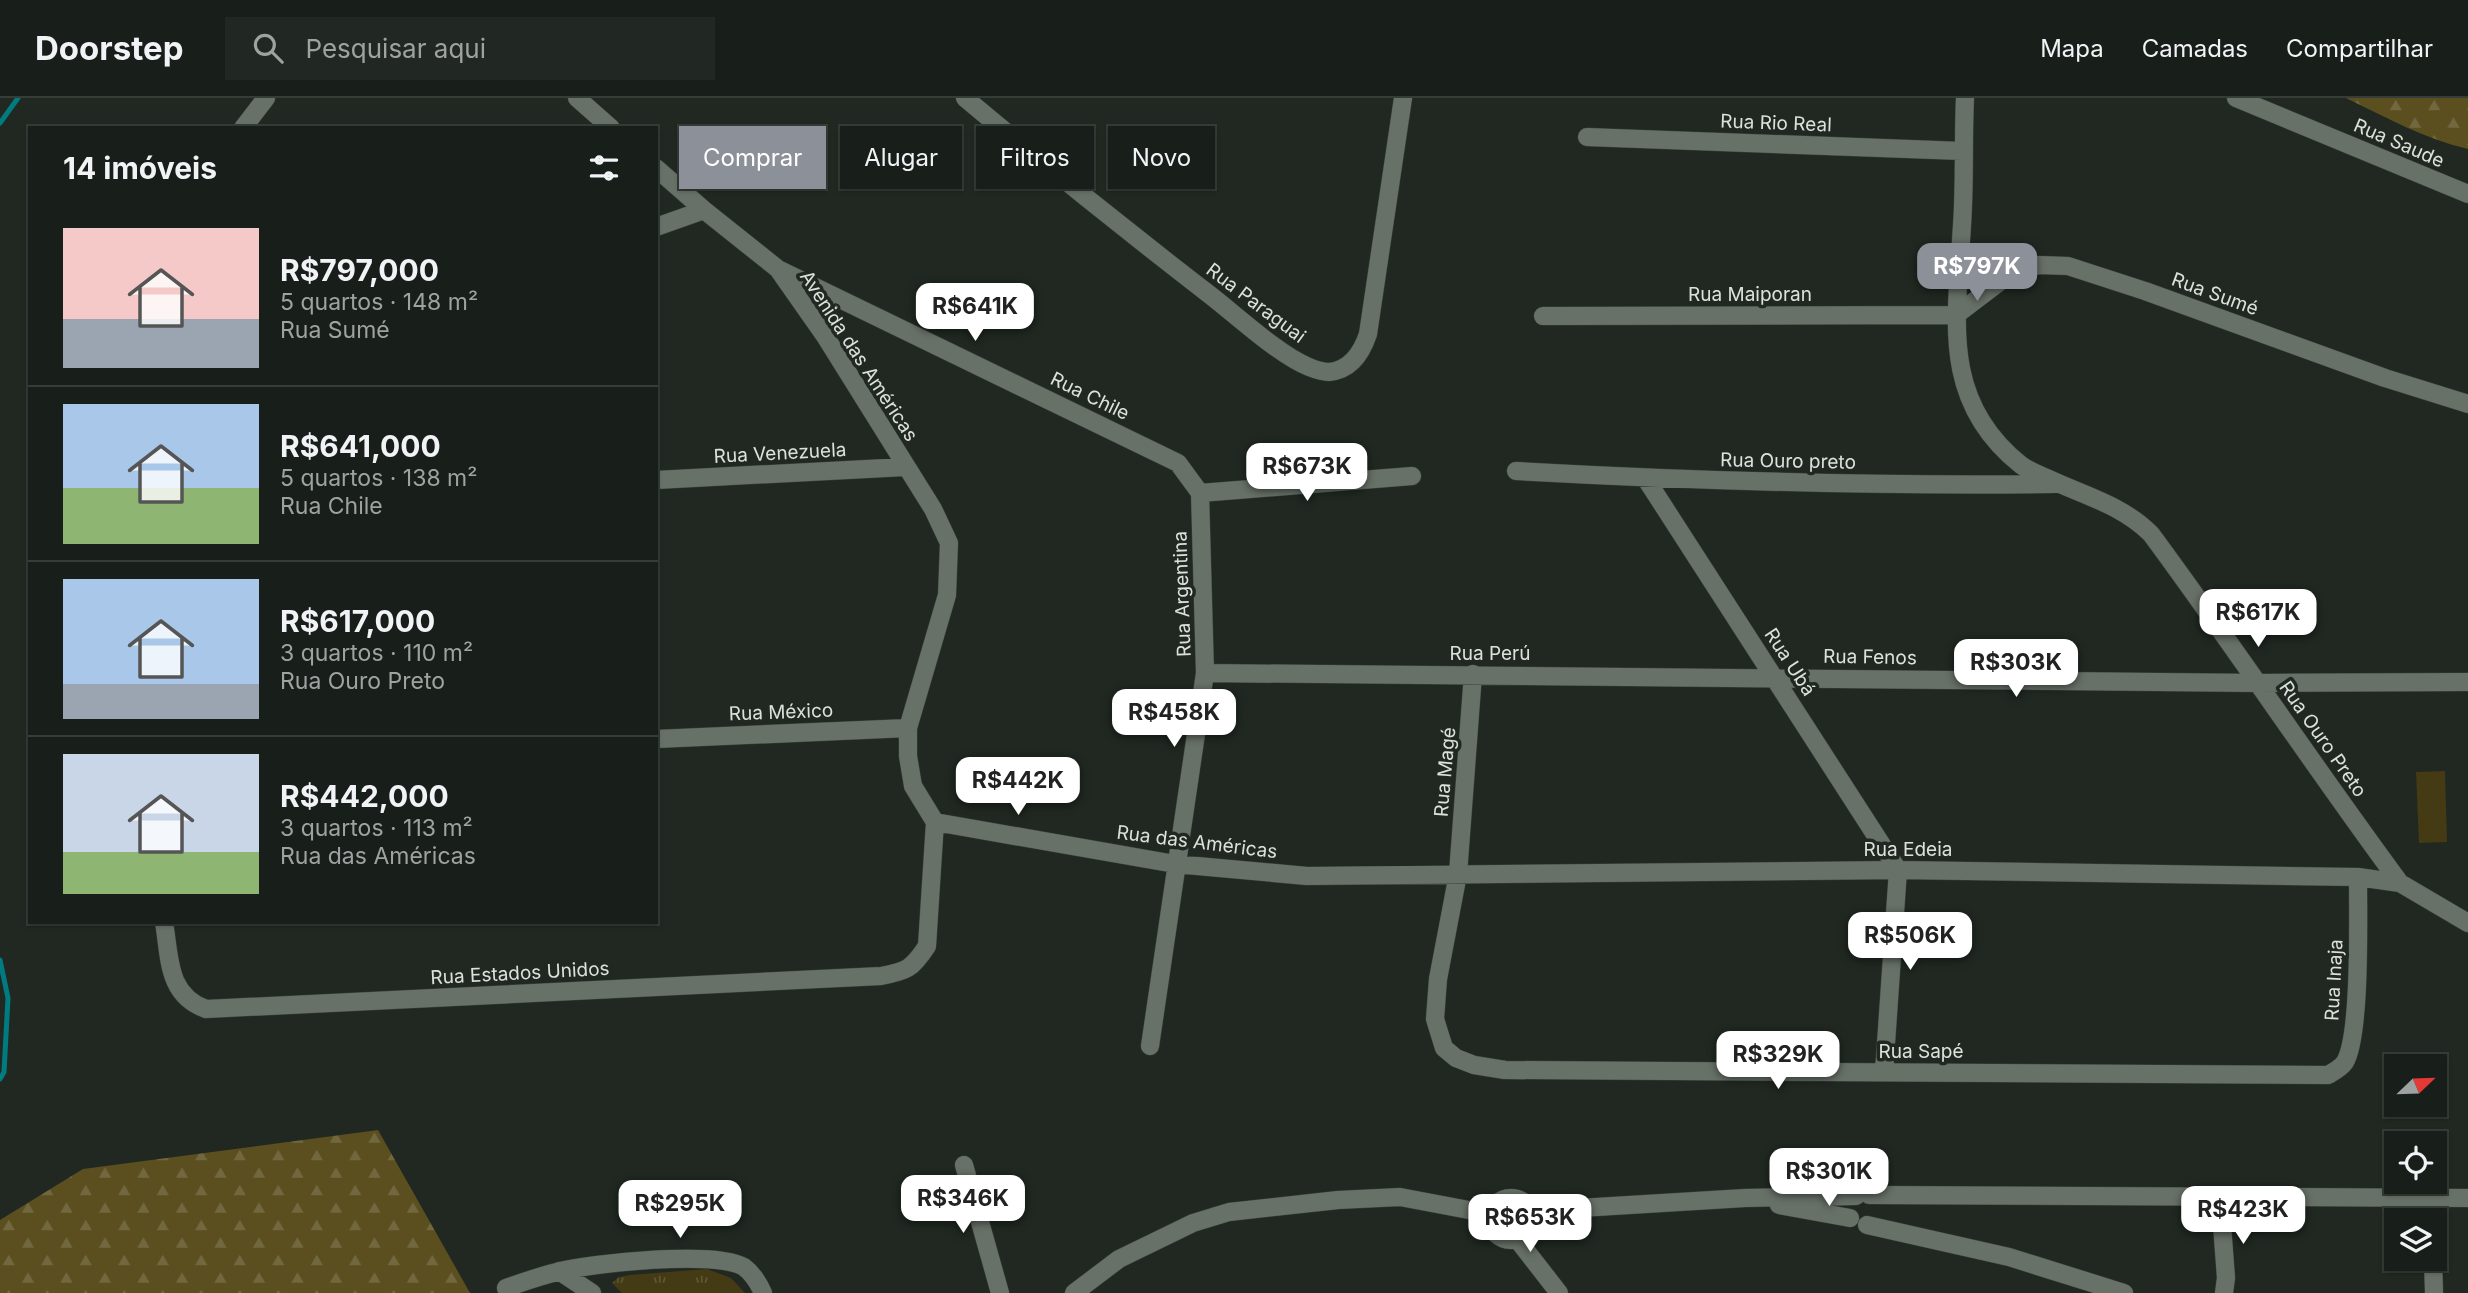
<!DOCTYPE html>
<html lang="pt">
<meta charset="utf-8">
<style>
:root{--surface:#181e19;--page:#212722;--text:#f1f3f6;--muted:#9fa2a2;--line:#363c38;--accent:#8c9099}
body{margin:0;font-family:Inter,sans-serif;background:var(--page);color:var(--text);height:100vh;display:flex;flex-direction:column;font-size:26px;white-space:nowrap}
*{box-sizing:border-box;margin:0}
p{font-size:23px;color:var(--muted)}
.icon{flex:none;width:38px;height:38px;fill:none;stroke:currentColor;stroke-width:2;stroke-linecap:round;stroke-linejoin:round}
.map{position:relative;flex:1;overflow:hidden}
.side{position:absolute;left:28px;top:28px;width:630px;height:798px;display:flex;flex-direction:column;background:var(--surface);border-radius:0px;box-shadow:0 2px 5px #0004,0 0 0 2px var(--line)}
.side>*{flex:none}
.hud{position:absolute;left:679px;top:28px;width:665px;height:63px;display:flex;gap:14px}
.needle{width:46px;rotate:67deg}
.tools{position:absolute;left:2384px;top:956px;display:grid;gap:14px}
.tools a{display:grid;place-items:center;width:63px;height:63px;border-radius:0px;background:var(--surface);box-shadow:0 2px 5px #0004,0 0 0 2px var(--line);font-size:35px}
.price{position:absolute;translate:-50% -60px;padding:0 16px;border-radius:14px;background:#fff;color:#222;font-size:23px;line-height:46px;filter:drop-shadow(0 2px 4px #0008)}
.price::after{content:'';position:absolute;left:50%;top:42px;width:21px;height:16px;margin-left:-10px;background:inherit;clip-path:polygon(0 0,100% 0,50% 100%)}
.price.selected{background:var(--accent);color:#fff}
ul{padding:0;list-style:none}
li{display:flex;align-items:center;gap:21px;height:175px;padding:0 35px}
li+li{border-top:2px solid var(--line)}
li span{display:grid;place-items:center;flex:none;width:196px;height:140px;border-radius:0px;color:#555}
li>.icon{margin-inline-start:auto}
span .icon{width:84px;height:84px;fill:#fffc;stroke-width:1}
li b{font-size:30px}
h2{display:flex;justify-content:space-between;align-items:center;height:84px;padding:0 35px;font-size:30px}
.tag{padding:0 24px;border-radius:0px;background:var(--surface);box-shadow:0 2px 5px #0004,0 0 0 2px var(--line);font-size:24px;line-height:63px}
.tag.selected{background:var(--accent);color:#fff}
header{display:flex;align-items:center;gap:42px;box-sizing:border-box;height:98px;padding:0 35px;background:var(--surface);border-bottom:2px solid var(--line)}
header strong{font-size:33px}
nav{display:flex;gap:38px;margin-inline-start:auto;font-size:24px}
.search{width:490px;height:63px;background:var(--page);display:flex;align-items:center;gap:18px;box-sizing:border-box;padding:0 24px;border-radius:0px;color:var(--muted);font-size:26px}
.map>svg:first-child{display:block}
</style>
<header>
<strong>Doorstep</strong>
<div class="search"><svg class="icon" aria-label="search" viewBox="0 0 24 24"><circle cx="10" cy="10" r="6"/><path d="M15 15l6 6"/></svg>Pesquisar aqui</div>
<nav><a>Mapa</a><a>Camadas</a><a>Compartilhar</a></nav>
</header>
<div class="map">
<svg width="2468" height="1195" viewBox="0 0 2468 1195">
<defs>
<pattern id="grass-tufts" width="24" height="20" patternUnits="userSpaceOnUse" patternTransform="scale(1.75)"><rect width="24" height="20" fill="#443a13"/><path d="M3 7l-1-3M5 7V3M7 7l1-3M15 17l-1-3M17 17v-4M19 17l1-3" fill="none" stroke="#5e5635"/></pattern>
<pattern id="forest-firs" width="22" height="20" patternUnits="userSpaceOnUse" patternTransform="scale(1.75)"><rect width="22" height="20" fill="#5b4f1f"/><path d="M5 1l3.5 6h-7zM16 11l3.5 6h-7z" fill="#72683f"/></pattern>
</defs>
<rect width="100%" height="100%" fill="#202821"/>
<path fill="url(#grass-tufts)" d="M707 1171 731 1180 745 1195H622L612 1185 619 1179 630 1177Z"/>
<path fill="url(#forest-firs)" d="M2346 0H2468V51C2425 41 2385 19 2346 0Z
M378 1032 470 1195H0V1122L83 1071Z"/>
<path fill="#443a13" d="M2445 673 2447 744 2419 745 2416 674Z"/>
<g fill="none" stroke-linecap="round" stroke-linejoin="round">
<path stroke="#007c80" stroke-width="5" d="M0 25 18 0
M0 862 8 900 4 974 0 981"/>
<g stroke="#3c433c" stroke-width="19">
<path id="minor" d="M577 0 611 30
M965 0C1045 67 1127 133 1210 197 1236 217 1279 257 1309 269 1314 271 1324 274 1329 274 1351 272 1362 254 1368 236L1403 0
M1965 0C1963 42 1965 85 1962 127 1957 219 1939 302 2021 367 2029 373 2040 377 2049 381 2085 398 2122 407 2151 436 2236 551 2315 670 2400 785
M2236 0 2468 96
M243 30 266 0
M1587 39 1962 53
M656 70 704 112 778 171 1178 365 1200 395 1205 575 1150 948
M656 129 704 112
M778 171 825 238 933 411 949 445 947 497 908 630V658L913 688 935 724 1175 766 1307 778 1898 772 2358 779 2400 785 2468 825
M1543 218 1956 217 2002 182 2020 172 2039 167 2068 168 2145 193 2385 280 2468 306
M1516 373C1695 383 1874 388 2052 386
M1646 381 1898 772 1884 974
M656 382 905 369
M1200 395 1412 378
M1205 575 2259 585 2468 584
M1473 576 1458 776 1438 881 1435 921 1444 950 1456 960 1474 967 1505 972 2328 977C2335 973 2341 970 2345 964 2361 937 2358 816 2358 779
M656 641 908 630
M164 824C170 860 167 897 206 911L881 878C907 873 912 871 927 848L935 724
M964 1067 1000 1195
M1869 1097 2468 1100
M2220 1100 2226 1180 2224 1195
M1490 1121a21 21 0 1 1 42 0a21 21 0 1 1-42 0Z
M2431 1101 2432 1122
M1779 1107 1850 1120
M1530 1113 1745 1100 1856 1098
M1867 1127 2009 1159 2124 1195
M1517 1141 1559 1195
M2433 1160 2434 1195
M559 1173 592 1195
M506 1190C523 1184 540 1178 557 1174 592 1165 716 1152 744 1169 752 1175 759 1186 763 1195
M1074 1195 1119 1161 1193 1125 1229 1114 1338 1102 1400 1099 1490 1116"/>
</g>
<use href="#minor" stroke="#687168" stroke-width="18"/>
</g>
<g text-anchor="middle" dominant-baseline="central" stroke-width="7" stroke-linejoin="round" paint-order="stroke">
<g font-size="19" fill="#dce1dc" stroke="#202821">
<text transform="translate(1776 25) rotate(2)">Rua Rio Real</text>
<text transform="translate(2399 45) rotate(23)">Rua Saude</text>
<text x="1750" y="196">Rua Maiporan</text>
<text transform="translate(2215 196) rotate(20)">Rua Sumé</text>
<text transform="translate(1256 205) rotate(37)">Rua Paraguai</text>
<text transform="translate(859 258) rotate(57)">Avenida das Américas</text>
<text transform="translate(1090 298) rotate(26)">Rua Chile</text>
<text transform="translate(780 355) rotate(-3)">Rua Venezuela</text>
<text transform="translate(1788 363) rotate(1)">Rua Ouro preto</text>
<text transform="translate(1182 496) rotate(-92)">Rua Argentina</text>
<text x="1490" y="555">Rua Perú</text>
<text transform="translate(1870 559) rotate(1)">Rua Fenos</text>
<text transform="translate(1790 564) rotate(57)">Rua Ubá</text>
<text transform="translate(781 614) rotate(-2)">Rua México</text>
<text transform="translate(2323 641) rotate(55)">Rua Ouro Preto</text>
<text transform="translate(1445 674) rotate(-85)">Rua Magé</text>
<text transform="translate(1197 744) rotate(7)">Rua das Américas</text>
<text x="1908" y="751">Rua Edeia</text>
<text transform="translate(520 875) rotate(-3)">Rua Estados Unidos</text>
<text transform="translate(2334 882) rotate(-87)">Rua Inaja</text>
<text x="1921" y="953">Rua Sapé</text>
</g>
</g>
</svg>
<div class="tools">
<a><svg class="needle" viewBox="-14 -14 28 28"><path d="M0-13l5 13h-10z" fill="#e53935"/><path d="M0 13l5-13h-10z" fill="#9fa2a2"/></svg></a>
<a><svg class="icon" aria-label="locate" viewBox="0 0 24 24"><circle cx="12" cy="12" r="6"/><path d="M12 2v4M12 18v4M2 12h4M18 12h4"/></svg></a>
<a><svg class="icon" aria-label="layers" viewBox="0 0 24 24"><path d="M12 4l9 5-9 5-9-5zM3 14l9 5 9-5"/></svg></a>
</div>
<b class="price selected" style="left:1977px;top:205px">R$797K</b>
<b class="price" style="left:975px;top:245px">R$641K</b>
<b class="price" style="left:1307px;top:405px">R$673K</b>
<b class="price" style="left:2258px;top:551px">R$617K</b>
<b class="price" style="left:2016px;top:601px">R$303K</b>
<b class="price" style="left:1174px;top:651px">R$458K</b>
<b class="price" style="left:1018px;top:719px">R$442K</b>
<b class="price" style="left:1910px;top:874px">R$506K</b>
<b class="price" style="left:1778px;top:993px">R$329K</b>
<b class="price" style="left:1829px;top:1110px">R$301K</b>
<b class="price" style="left:963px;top:1137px">R$346K</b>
<b class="price" style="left:680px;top:1142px">R$295K</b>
<b class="price" style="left:2243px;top:1148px">R$423K</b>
<b class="price" style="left:1530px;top:1156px">R$653K</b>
<div class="hud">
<a class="tag selected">Comprar</a>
<a class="tag">Alugar</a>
<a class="tag">Filtros</a>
<a class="tag">Novo</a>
</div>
<section class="side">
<h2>14 imóveis<svg class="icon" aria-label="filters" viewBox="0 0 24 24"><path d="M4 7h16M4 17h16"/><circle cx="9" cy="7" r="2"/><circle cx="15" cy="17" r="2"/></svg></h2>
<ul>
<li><span style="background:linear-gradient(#f6c9c9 65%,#9aa5b1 0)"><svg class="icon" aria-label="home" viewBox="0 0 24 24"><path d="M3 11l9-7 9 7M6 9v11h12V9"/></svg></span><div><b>R$797,000</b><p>5 quartos · 148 m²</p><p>Rua Sumé</p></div></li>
<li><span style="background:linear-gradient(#a9c7e8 60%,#8fb573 0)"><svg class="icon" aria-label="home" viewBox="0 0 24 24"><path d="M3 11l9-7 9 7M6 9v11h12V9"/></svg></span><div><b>R$641,000</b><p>5 quartos · 138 m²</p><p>Rua Chile</p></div></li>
<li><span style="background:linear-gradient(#a9c7e8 75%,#9aa5b1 0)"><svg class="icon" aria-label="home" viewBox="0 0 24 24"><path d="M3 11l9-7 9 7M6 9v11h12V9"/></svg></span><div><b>R$617,000</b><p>3 quartos · 110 m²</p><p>Rua Ouro Preto</p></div></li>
<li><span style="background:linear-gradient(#c9d6e8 70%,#8fb573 0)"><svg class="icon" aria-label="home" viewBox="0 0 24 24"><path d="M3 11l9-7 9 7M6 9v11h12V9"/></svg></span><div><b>R$442,000</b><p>3 quartos · 113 m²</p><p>Rua das Américas</p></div></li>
</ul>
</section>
</div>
